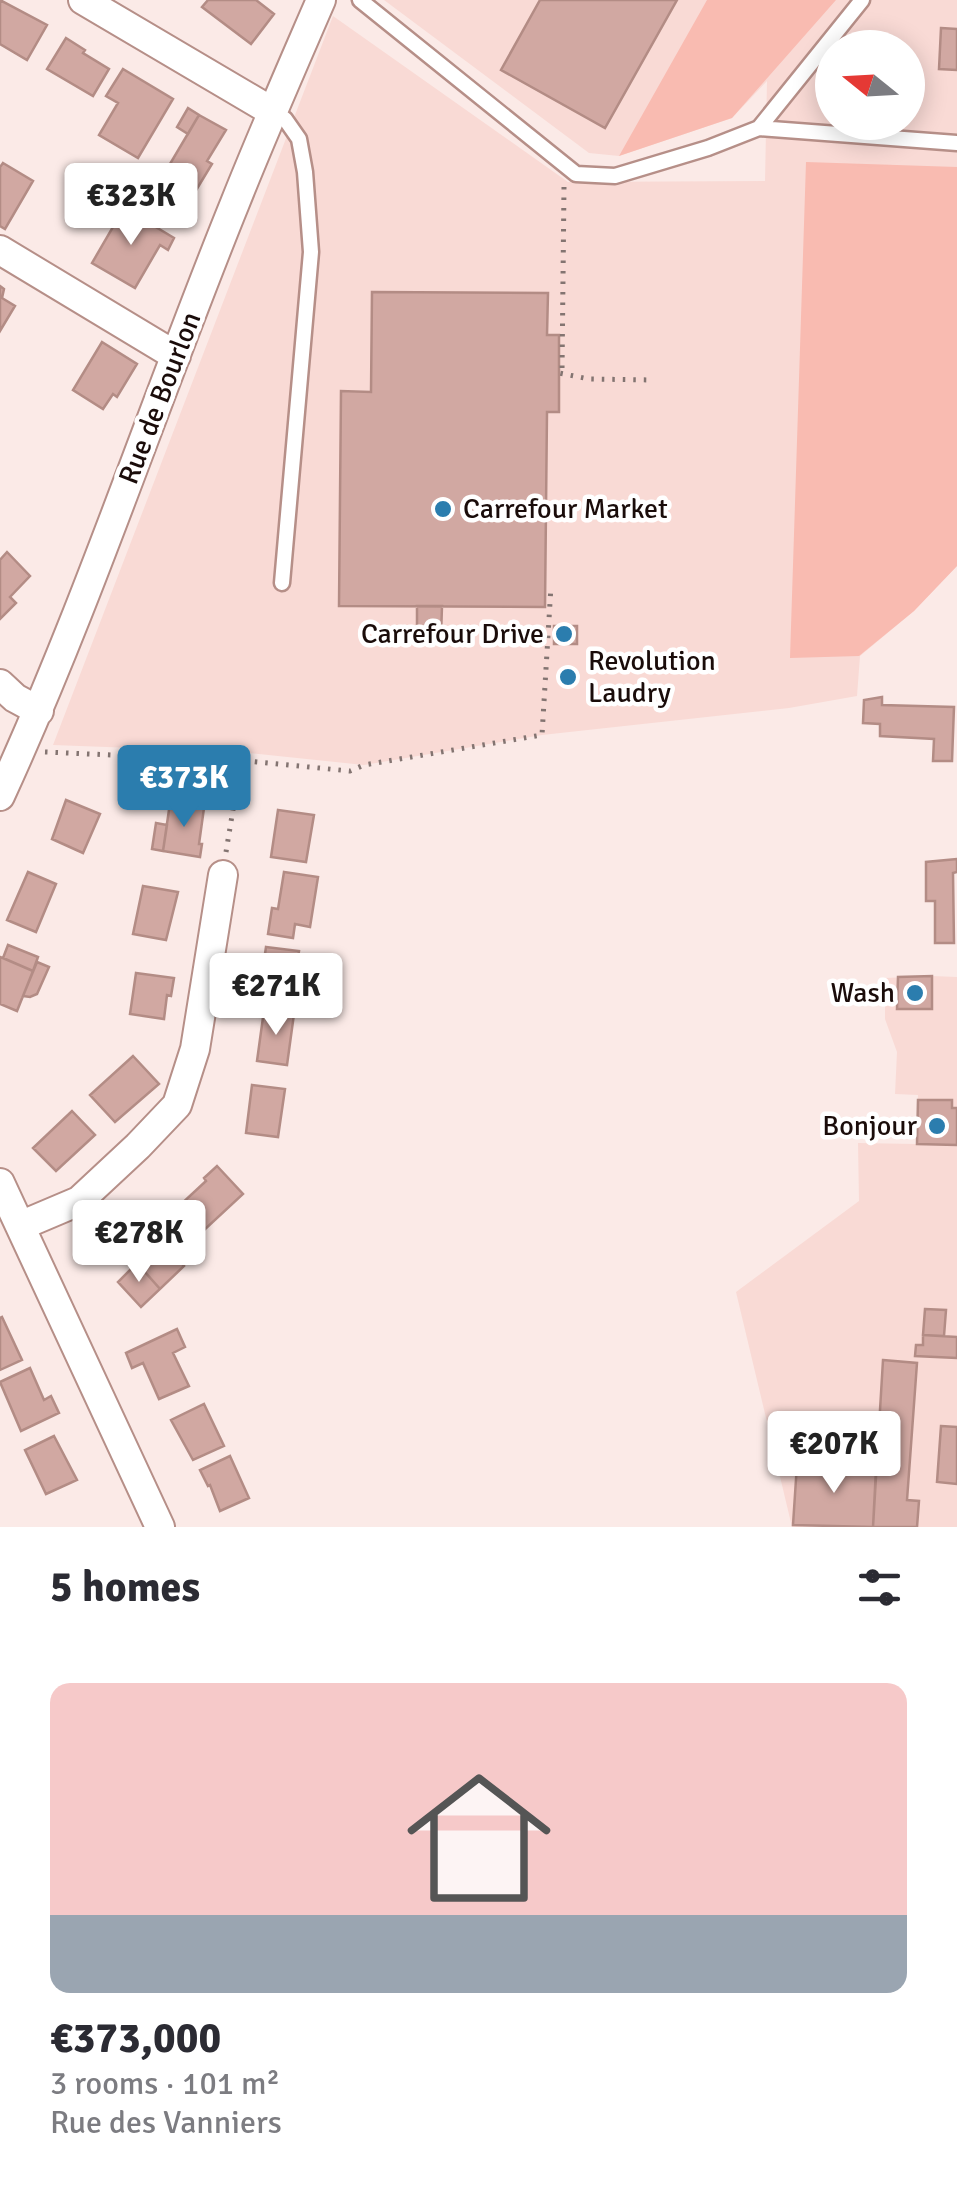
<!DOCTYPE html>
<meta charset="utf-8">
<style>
:root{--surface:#fff;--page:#f2f2f3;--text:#2b2b33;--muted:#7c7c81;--accent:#2b7dae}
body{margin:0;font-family:Signika,sans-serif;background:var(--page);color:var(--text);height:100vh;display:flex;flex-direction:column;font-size:38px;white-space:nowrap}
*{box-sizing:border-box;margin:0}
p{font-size:32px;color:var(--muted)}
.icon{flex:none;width:55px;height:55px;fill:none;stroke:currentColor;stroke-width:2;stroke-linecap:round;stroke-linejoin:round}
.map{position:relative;height:1527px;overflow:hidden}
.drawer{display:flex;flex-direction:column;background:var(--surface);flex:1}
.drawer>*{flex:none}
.needle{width:65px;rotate:288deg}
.buttons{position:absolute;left:815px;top:30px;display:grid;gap:20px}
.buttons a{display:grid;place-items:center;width:110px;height:110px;border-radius:50%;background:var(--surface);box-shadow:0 5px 25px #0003;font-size:50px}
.price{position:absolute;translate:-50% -85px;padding:0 22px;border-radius:10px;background:#fff;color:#222;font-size:32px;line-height:65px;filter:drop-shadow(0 2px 5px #0008)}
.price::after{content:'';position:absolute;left:50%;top:60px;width:30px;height:22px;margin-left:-15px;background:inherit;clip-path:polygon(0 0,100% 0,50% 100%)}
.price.selected{background:var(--accent);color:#fff}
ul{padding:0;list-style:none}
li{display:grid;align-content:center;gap:20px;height:530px;padding:0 50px}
li span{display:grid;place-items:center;height:310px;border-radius:20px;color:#555}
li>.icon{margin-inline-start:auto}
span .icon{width:180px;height:180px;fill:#fffc;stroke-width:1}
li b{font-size:42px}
h2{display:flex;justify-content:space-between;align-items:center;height:120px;padding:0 50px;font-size:42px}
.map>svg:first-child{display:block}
</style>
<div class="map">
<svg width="957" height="1527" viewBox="0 0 957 1527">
<rect width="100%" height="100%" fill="#fbeae7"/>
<path fill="#f9dad5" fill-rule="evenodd" d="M384 0H957V566L914 611 860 656 857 696 789 708 542 735 364 765 240 752 53 745 333 16 568 182 765 181 767 81 732 118 619 156 589 153ZM832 48H908V122H832Z
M932 976 957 977V1527H792L736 1292 859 1201 858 1143 916 1144 918 1095 895 1094 897 1052 885 1019V978Z"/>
<path fill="#f9bbb1" d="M707 0H836L732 118 619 156Z
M806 162 957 167V566L914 611 859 656 790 658Z"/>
<path fill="#d1a8a2" stroke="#b38c85" stroke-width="2.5" d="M0 0 47 25 27 60 0 44Z
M208 0H256L274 14 251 44 202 7Z
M540 0H677L605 128 501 70Z
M941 28 957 29V70L939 69Z
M66 38 85 50 83 53 109 69 93 96 47 69Z
M123 69 173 99 138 158 99 135 118 103 106 96Z
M188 108 199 115 188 134 177 127Z
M199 115 226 130 207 161 212 164 195 192 164 174Z
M3 163 33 181 5 229 0 226V167Z
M124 208 174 238 168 250 160 245 135 288 92 263Z
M0 286 4 289 2 298 15 306 0 331Z
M372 292 548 293 547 335H559V412H547L545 607 339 606 341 391 371 392Z
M102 342 137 364 117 397 113 394 103 409 73 390Z
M7 552 30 576 10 597 16 603 0 619V560Z
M417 606H442L441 637H417Z
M554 626H577V644H554Z
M882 697V705L954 707 952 761H933L934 739 880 736V724L863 723 864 700Z
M66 800 100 814 83 853 52 839Z
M170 803 204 808 199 844H202L200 857 163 851Z
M278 810 314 815 306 862 271 857Z
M156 823 167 825 163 851 152 849Z
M957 859V872L953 873 954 943H935V901H926V862Z
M28 872 56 884 36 932 7 920Z
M284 872 318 877 310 927 295 924 293 938 268 934 272 908 278 909Z
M143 886 178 892 166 940 133 934Z
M8 945 38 957 33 971 3 958Z
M266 947 299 951 292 1000 259 995Z
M0 957 33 971 17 1011 0 1004Z
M37 962 49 967 37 994 30 997 23 996Z
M136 973 174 978 171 996 167 995 164 1019 130 1014Z
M932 976V1009H897L898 977Z
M264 1010 294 1014 287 1065 257 1061Z
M133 1056 159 1084 115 1122 90 1095Z
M252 1085 285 1089 278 1137 246 1133Z
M918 1100H952V1108H957V1145L917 1144Z
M72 1111 95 1135 56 1171 33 1148Z
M217 1166 243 1194 202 1232 179 1206 206 1181 204 1178Z
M158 1238 184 1266 160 1289 137 1263 152 1248 150 1246Z
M137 1263 160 1289 141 1307 118 1282Z
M925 1309 946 1310 944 1336 923 1335Z
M2 1317 22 1360 0 1370V1318Z
M177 1329 185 1347 173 1353 189 1386 159 1399 143 1363 132 1368 126 1353Z
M923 1335 957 1337V1358L915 1356 916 1345H923Z
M883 1360 917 1363 907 1500 919 1501 917 1527H873Z
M30 1368 44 1400 51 1396 59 1413 21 1431 0 1382Z
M204 1404 224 1446 193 1460 171 1420Z
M941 1426 957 1427V1484L937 1482Z
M54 1436 77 1480 46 1494 25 1450Z
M230 1456 249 1498 220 1511 210 1485 208 1486 200 1470Z
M797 1464 876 1469 873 1527 793 1525Z"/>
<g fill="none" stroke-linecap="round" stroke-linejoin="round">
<g stroke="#b68f88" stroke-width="19">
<path id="lane" d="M360 0 576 174 615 176 708 148 759 128 957 143
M273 112 285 119 299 139 305 172 311 252 282 583
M759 128 862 0"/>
</g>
<g stroke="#b68f88" stroke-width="32">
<path id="street" d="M83 0 273 112
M0 250 176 356
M0 684 15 698 39 711
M0 796C89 602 155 400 235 203 262 135 292 67 321 0
M0 1183 160 1527
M20 1226 79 1201 138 1146 177 1105 195 1049 223 875"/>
</g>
<path stroke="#837471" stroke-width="5" stroke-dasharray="2.5 8" stroke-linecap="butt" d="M564 187 562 371 559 373 589 379 654 380
M45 752 246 761 350 771 364 765 542 735 551 586
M226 852 241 761"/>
<use href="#lane" stroke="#fff" stroke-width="14"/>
<use href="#street" stroke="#fff" stroke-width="28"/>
</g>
<g fill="#2b7dae" stroke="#fff" stroke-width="4">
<circle cx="443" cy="509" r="10"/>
<circle cx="564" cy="634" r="10"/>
<circle cx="568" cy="677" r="10"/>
<circle cx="915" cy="993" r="10"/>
<circle cx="937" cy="1126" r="10"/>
</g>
<g text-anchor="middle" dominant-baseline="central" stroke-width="9" stroke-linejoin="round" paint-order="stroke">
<g font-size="28" fill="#1a0c0a" stroke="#fff">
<text transform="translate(160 398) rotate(-69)">Rue de Bourlon</text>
</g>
<g font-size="28" fill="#1a0c0a" stroke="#fff" text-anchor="end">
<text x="463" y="509" text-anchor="start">Carrefour Market</text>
<text x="544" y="634">Carrefour Drive</text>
<text x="588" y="661" text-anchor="start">Revolution<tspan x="588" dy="32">Laudry</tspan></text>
<text x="895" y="993">Wash</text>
<text x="917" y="1126">Bonjour</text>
</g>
</g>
</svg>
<div class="buttons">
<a><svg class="needle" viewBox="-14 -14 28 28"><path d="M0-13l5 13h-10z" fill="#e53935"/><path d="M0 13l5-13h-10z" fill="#7c7c81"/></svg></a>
</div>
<b class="price" style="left:131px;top:248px">€323K</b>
<b class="price selected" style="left:184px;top:830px">€373K</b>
<b class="price" style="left:276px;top:1038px">€271K</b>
<b class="price" style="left:139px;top:1285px">€278K</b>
<b class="price" style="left:834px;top:1496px">€207K</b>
</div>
<section class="drawer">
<h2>5 homes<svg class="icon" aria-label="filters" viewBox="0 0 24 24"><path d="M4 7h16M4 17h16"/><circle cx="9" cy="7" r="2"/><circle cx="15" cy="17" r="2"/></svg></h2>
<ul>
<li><span style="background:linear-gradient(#f6c9c9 75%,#9aa5b1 0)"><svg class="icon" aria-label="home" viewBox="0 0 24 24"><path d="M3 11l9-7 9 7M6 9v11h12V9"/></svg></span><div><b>€373,000</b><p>3 rooms · 101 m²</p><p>Rue des Vanniers</p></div></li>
</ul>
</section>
